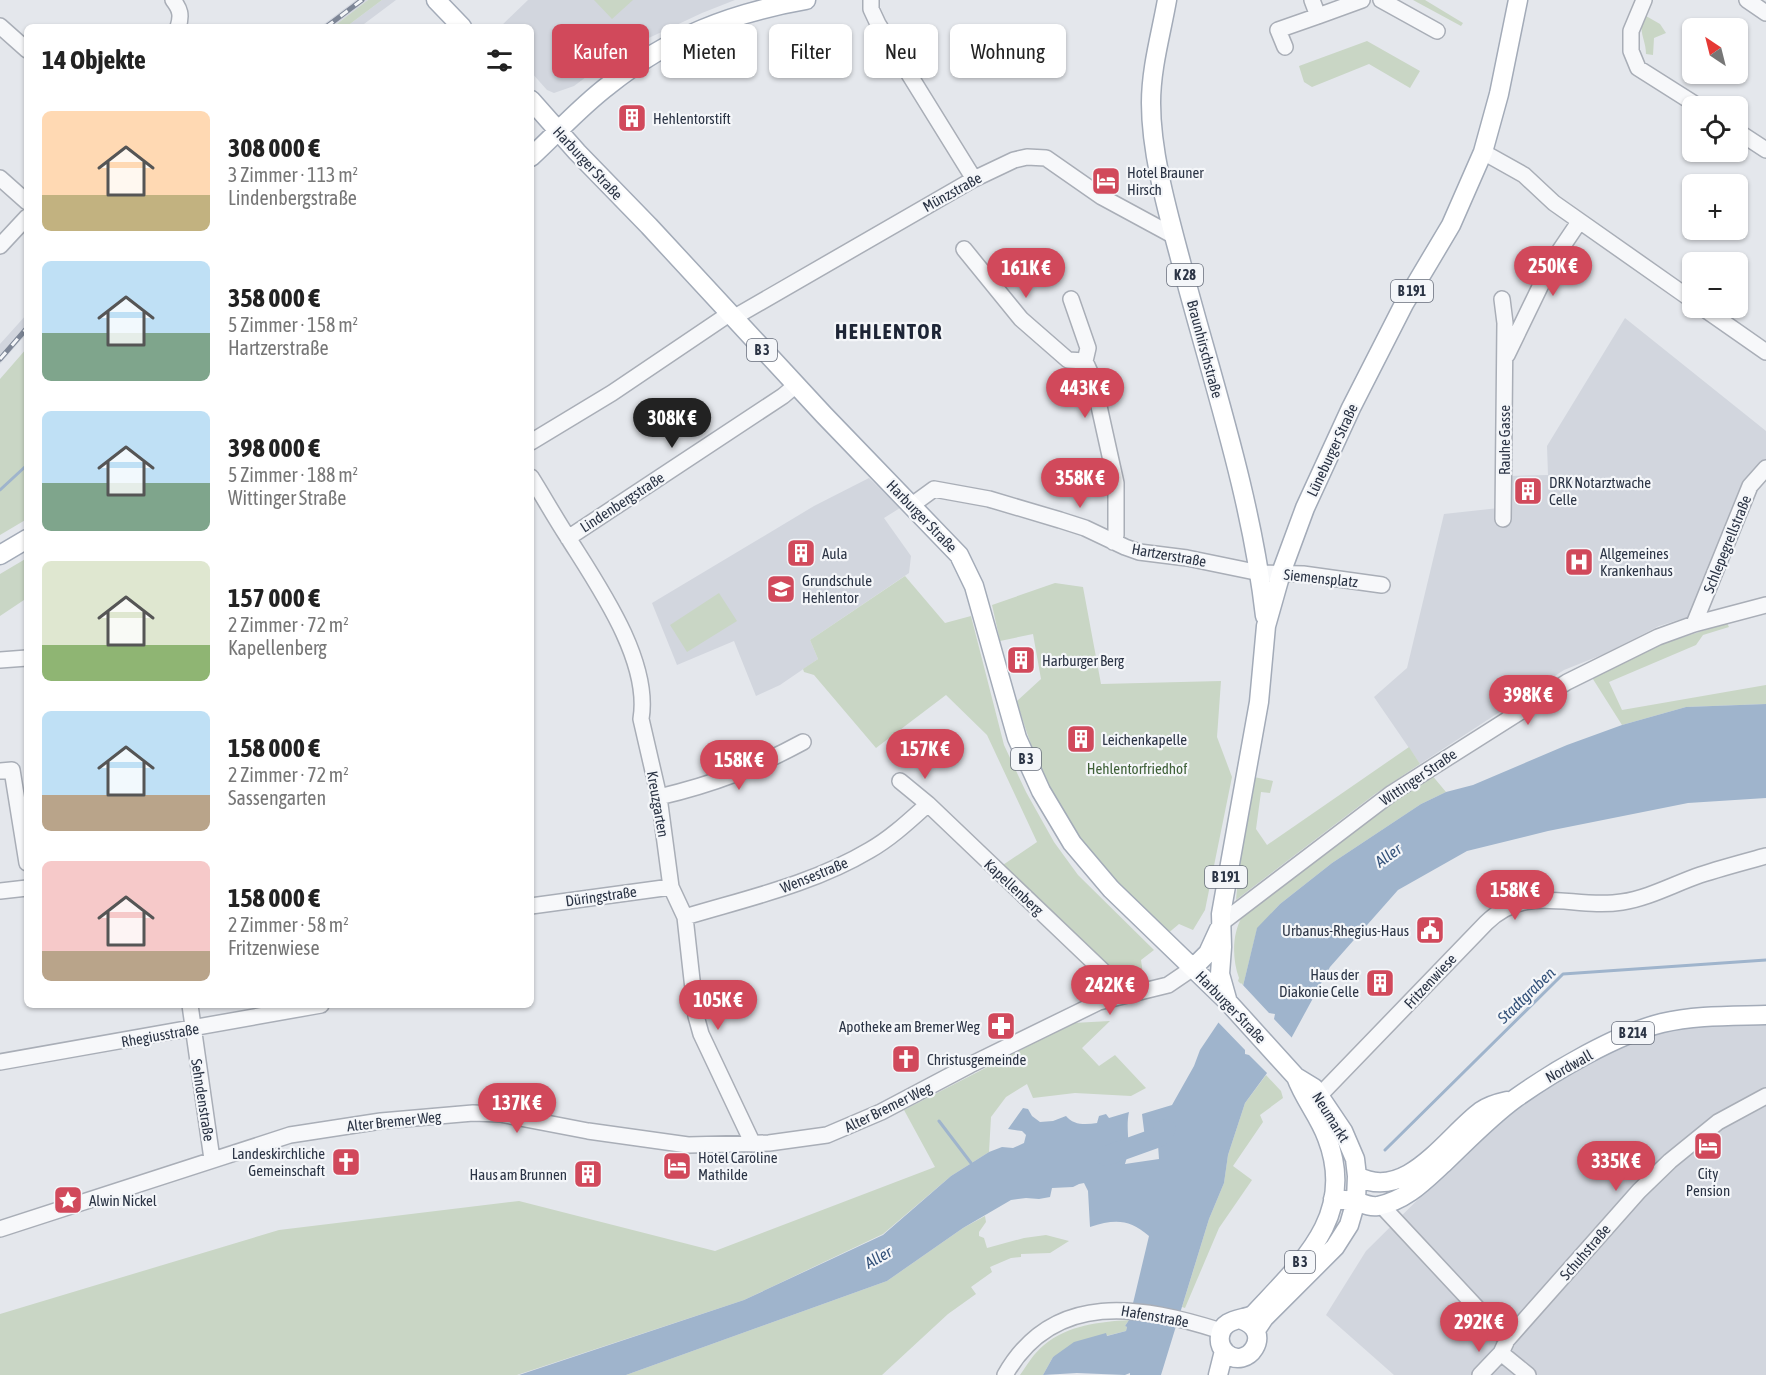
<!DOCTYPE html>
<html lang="de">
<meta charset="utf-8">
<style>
:root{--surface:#fff;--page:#f2f2f2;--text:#222;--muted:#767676;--accent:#d1495b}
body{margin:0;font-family:"Asap Condensed",sans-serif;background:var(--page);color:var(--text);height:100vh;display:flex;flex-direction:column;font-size:22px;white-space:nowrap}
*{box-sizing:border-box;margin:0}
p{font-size:20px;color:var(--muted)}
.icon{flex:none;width:33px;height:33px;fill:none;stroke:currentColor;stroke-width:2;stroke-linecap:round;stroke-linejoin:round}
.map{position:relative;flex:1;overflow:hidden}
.drawer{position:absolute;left:24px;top:24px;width:510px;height:984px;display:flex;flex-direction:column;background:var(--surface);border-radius:9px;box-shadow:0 2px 4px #0004}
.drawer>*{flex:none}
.top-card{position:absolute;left:552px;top:24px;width:570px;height:54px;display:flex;gap:12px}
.needle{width:39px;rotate:325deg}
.tools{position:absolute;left:1682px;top:18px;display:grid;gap:12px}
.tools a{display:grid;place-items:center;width:66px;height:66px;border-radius:9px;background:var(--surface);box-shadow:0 2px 4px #0004;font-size:30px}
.price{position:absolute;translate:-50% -51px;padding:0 14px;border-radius:21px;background:var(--accent);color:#fff;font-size:20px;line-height:39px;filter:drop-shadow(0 2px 3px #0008)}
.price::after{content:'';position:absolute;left:50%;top:36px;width:18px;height:14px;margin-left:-9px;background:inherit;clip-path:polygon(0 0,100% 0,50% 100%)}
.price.selected{background:#222;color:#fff}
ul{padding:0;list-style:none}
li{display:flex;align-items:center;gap:18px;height:150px;padding:0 18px}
li span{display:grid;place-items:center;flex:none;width:168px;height:120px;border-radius:9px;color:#555}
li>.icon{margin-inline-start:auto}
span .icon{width:72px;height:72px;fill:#fffc;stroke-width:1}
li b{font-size:26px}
h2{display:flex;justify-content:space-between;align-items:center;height:72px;padding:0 18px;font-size:26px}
.tag{padding:0 21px;border-radius:9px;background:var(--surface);box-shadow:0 2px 4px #0004;font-size:21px;line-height:54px}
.tag.selected{background:var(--accent);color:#fff}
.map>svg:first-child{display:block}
</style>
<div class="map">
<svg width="1766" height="1375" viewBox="0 0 1766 1375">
<rect width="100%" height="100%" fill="#e4e7ec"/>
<path fill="#d2d6de" d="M356 0H368L333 27H320Z
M382 0H396L360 27H346Z
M528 0H735L702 13 621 51 574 86 554 93 547 90 531 72V27H500Z
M27 314V333L0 364V344Z
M1625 318 1766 431V476L1755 488 1707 611 1659 626 1604 654 1564 670 1420 764 1374 697 1407 668 1444 514 1508 507V476L1548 475 1547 446Z
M869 478 900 508 884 518 911 556 909 573 810 640 818 659 780 685 756 696 734 641 677 665 652 603 814 506Z
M1766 1020V1375H1394L1326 1315 1366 1251 1486 1132 1531 1093 1632 1040 1675 1029Z"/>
<path fill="#c9d6c5" d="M368 0H382L346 27H333Z
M594 0H633L612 19Z
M1413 0H1425L1463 23 1461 26Z
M1646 16 1660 24 1666 33 1654 38 1653 55 1646 54C1646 39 1636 29 1646 16Z
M1367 41 1420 71 1410 88 1369 64 1312 87 1304 82 1299 66Z
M27 348V519L0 535V379Z
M27 558V598L0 616V574Z
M905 576 945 623 971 616 1004 745 1026 792 1054 842 1078 875 1154 950 1141 960 1144 981 1113 985 994 871 1037 842 987 735 946 695 876 748 814 675 804 672 803 669 818 659 810 640Z
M1055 583 1083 587 1101 684 1221 681 1217 737 1232 777 1205 910 1193 930 1179 924 1166 935C1137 906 1106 877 1082 843 1052 800 1031 751 1017 701L1041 679 1033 634 1000 641 992 605Z
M719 593 737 621 687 652 670 625Z
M1727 623 1729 627 1703 635 1696 645 1609 682 1622 710 1766 685V704L1686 707 1622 725 1591 676 1659 645Z
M1409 747 1420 764 1375 794 1236 900 1240 856 1254 777 1273 781 1270 793 1261 792 1256 829 1267 845Z
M1431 774 1446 792 1421 804 1332 863 1280 904 1257 929 1243 986 1238 981 1239 978C1232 959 1232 934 1242 917L1398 796Z
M1110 1021 1082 1048 1099 1066 1115 1055 1146 1088 1131 1096 1075 1093 1033 1098 1027 1084 1006 1097 991 1117 989 1152 951 1176 883 1234 744 1300 517 1375H0V1314L279 1230 519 1201 715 1251 935 1167 904 1110 1073 1023Z
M1266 1075 1281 1091 1283 1098 1260 1115 1263 1122 1233 1166 1252 1180 1219 1228 1185 1308 1182 1307 1209 1219 1224 1183 1228 1155 1245 1103Z
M985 1216 986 1222 979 1232V1236L984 1238 987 1248 1024 1238 1046 1235 1069 1241 1050 1253 1021 1254V1257L1011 1258 990 1267 992 1272 971 1287 976 1294 948 1314 882 1375H626L887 1281 963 1228Z
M1129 1320 1125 1326 1127 1327 1126 1331 1106 1336 1053 1357 1043 1375H1020C1027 1365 1034 1353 1044 1345 1068 1325 1099 1322 1129 1320Z"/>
<path fill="#9fb4cc" d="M1766 704V798L1688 803 1548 831 1467 851 1398 890 1330 967 1287 1046 1245 1103 1228 1155 1224 1183 1209 1219 1161 1375H1130V1373L1125 1375 1077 1373 1043 1375 1053 1357 1074 1342 1106 1333 1107 1336 1126 1331 1127 1327 1125 1326 1129 1320 1149 1236C1129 1219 1115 1219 1090 1227L1088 1191 1084 1183 1079 1184 1073 1187 1052 1188 1050 1197 1039 1199 1026 1198 1011 1200 963 1228 887 1281 626 1375H519L744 1300 883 1235 951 1176 989 1152 1002 1147 1013 1148 1024 1143 1026 1135 1022 1131 1008 1129 1023 1108 1028 1109 1032 1116 1040 1122 1053 1121 1066 1116C1073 1125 1085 1125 1097 1123L1099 1116 1106 1114 1109 1118 1129 1112C1125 1131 1132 1144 1125 1164L1159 1159 1158 1145 1146 1146 1142 1114 1172 1105 1194 1066 1200 1050 1243 986 1257 928 1280 904 1332 863 1421 804 1446 792 1473 785 1567 745 1622 725 1686 707Z"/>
<path fill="#e4e7ec" d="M1241 983 1269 1013 1275 1014 1274 1019 1294 1040 1269 1075 1249 1055 1245 1054V1050L1216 1020Z"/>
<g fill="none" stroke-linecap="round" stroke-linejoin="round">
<path stroke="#9fb4cc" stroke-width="3" d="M0 490 27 465
M939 1121 971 1163
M1385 1150 1563 974 1766 960"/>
<path stroke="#9fb4cc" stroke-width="20" d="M1106 1156 1159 1137 1166 1129"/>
<g stroke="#a9aeb7" stroke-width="18">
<path id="minor" d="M173 0C180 9 182 15 178 27
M871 0V9L878 24 974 179
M1312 0 1318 16 1362 0
M1381 0 1437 31
M1644 0 1631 31V51L1638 68 1698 106
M1747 0 1766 13
M0 26 27 50
M1285 47 1278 30 1318 16
M1737 131 1766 150
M1483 152 1524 175 1554 203 1692 300
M0 178 27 202
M0 246 27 217
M964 249 1021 319 1068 360 1085 361
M1071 299 1088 348 1085 361 1093 379 1116 483V535L1113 542
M1502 299 1505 323 1503 519
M1703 308 1766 352
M733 318 974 179 1014 160 1027 157 1046 158 1102 197 1174 236
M1507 355 1552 262 1579 222
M531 442 612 393 729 314
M531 477C543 496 554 516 567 536 597 584 651 660 641 719L659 797 671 887 685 917 696 1016 701 1034 753 1144
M912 505 934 489 989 499 1060 520 1085 528 1125 547 1139 552 1187 558 1260 573 1303 574 1382 585
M568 538 783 396 796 385
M1694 624 1750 486 1766 468
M0 660 27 658
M0 771 12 770 27 863
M900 781 928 804 1127 994
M659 797C714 784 753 769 803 742
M0 891 27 888
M531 906 671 887
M685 917C748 898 813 884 870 850 891 838 909 821 928 804
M1220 924 1392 793 1567 682 1658 637 1694 624 1766 605
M190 1005 212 1159
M0 1062 321 1005
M1319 1096 1486 923C1527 882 1573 910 1622 902 1649 898 1674 884 1700 875 1721 868 1744 862 1766 856
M1381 1205 1507 1340
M0 1229 290 1135 381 1121 473 1113 500 1114 588 1131 688 1145 769 1143 827 1135 881 1112 970 1065 1099 1002 1168 985 1193 968
M1501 1353 1528 1375
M1005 1375C1054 1289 1142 1306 1221 1331
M1480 1375 1501 1353 1507 1340 1639 1191 1670 1161 1718 1122 1766 1096"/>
</g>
<g stroke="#a3abb8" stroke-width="21">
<path id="major" d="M436 0 462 27
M1167 0C1161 34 1151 68 1151 103 1151 160 1172 226 1186 281 1216 392 1252 502 1265 616
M531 100 577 152 649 226 824 415 959 555 974 586 1017 738 1041 791 1072 843 1111 889 1228 1002 1296 1077 1314 1088 1343 1131 1355 1159 1357 1176 1356 1201 1349 1225 1335 1247 1264 1318 1256 1330
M531 157C557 133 581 106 609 85 669 37 731 13 806 0
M0 555 27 539
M1193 968 1208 953 1219 929
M1227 999 1220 974 1222 947 1221 914 1259 702 1266 626 1281 573 1305 508 1351 408 1404 304 1451 225 1483 152 1499 94 1518 0
M1357 1176C1406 1203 1447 1136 1481 1111 1488 1106 1498 1103 1507 1101
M1333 1199C1341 1200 1349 1200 1356 1201 1364 1204 1369 1207 1378 1206 1407 1200 1424 1181 1445 1162 1468 1140 1491 1116 1516 1098 1554 1071 1617 1034 1662 1023 1695 1015 1731 1016 1766 1015
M1242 1320C1275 1332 1247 1372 1226 1353 1221 1348 1219 1342 1220 1336 1222 1319 1241 1320 1253 1315 1301 1263 1357 1216 1327 1138 1319 1116 1304 1099 1296 1077
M1218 1375 1224 1351"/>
</g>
<use href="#minor" stroke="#f7f8fa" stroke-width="15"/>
<use href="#major" stroke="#fff" stroke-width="18"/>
<g stroke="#7d8696" stroke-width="5">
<path id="rail" d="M326 27 362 0
M0 359 27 328"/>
</g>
<use href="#rail" stroke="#f4f6f9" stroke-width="3" stroke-dasharray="9" stroke-linecap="butt"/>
</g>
<defs>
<g id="building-square" transform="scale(1.5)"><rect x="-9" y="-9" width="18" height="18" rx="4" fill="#d1495b" stroke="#f4f6f9"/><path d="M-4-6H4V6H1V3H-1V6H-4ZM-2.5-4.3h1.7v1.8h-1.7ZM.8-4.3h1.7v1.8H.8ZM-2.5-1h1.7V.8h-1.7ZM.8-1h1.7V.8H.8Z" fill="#fff"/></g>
<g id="hotel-square" transform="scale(1.5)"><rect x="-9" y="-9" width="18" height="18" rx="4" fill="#d1495b" stroke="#f4f6f9"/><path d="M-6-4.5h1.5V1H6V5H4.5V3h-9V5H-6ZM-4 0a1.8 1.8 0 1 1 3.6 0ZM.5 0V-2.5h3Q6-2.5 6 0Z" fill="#fff"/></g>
<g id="hospital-square" transform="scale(1.5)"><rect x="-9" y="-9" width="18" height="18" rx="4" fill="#d1495b" stroke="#f4f6f9"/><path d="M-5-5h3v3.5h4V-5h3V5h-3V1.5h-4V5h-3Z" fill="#fff"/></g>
<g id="school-square" transform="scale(1.5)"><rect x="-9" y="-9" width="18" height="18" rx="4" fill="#d1495b" stroke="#f4f6f9"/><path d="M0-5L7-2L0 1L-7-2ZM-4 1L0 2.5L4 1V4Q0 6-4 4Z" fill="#fff"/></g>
<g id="civic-square" transform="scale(1.5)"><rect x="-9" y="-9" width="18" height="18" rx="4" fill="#d1495b" stroke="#f4f6f9"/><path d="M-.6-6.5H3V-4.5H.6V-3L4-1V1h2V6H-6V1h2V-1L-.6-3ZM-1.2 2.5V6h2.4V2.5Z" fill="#fff"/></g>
<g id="pharmacy-square" transform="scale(1.5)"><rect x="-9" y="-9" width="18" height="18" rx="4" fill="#d1495b" stroke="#f4f6f9"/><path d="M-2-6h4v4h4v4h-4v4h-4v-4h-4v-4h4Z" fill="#fff"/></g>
<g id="church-square" transform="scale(1.5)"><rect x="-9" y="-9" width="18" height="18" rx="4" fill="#d1495b" stroke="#f4f6f9"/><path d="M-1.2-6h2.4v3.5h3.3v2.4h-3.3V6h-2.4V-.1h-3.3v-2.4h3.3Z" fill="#fff"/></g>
<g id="sight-square" transform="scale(1.5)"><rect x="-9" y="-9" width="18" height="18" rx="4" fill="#d1495b" stroke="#f4f6f9"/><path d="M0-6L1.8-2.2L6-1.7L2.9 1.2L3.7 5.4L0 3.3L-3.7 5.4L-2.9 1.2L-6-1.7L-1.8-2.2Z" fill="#fff"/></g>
</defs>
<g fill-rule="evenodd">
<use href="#building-square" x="632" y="118"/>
<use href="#hotel-square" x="1106" y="181"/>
<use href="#building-square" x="1528" y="491"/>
<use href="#building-square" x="801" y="553"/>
<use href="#hospital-square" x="1579" y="562"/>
<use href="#school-square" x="781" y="589"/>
<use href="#building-square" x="1021" y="660"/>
<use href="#building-square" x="1081" y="739"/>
<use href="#civic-square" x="1430" y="930"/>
<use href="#building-square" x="1380" y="983"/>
<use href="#pharmacy-square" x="1001" y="1026"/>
<use href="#church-square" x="906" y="1059"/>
<use href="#hotel-square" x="1708" y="1146"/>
<use href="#church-square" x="346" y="1162"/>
<use href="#hotel-square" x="677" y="1166"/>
<use href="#building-square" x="588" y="1174"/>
<use href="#sight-square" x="68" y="1200"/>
</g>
<g text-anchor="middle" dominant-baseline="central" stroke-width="4.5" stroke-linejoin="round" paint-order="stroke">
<g fill="#f4f6f9" stroke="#676e7b" stroke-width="1.5">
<rect x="1167" y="264" width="36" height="22" rx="4.5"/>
<rect x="1391" y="280" width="42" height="22" rx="4.5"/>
<rect x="747" y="339" width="30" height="22" rx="4.5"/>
<rect x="1011" y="748" width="30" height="22" rx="4.5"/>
<rect x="1205" y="866" width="42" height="22" rx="4.5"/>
<rect x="1612" y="1022" width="42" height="22" rx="4.5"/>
<rect x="1285" y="1251" width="30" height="22" rx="4.5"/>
</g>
<g font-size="14" font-weight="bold" fill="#2b3445">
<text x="1185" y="275">K 28</text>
<text x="1412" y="291">B 191</text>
<text x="762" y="350">B 3</text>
<text x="1026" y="759">B 3</text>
<text x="1226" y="877">B 191</text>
<text x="1633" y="1033">B 214</text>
<text x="1300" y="1262">B 3</text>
</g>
<g font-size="15" fill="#2b3445" stroke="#f4f6f9" text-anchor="start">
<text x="653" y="118">Hehlentorstift</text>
<text x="1127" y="172">Hotel Brauner<tspan x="1127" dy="17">Hirsch</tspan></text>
<text x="1549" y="482">DRK Notarztwache<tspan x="1549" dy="17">Celle</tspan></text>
<text x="822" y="553">Aula</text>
<text x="1600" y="553">Allgemeines<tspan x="1600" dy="17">Krankenhaus</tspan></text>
<text x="802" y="580">Grundschule<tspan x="802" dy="17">Hehlentor</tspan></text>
<text x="1042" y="660">Harburger Berg</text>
<text x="1102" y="739">Leichenkapelle</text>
<text x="1409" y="930" text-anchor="end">Urbanus-Rhegius-Haus</text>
<text x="1359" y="974" text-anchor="end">Haus der<tspan x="1359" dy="17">Diakonie Celle</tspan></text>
<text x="980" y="1026" text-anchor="end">Apotheke am Bremer Weg</text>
<text x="927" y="1059">Christusgemeinde</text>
<text x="325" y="1153" text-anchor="end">Landeskirchliche<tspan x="325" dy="17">Gemeinschaft</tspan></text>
<text x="698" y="1157">Hotel Caroline<tspan x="698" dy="17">Mathilde</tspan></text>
<text x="1708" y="1173" text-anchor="middle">City<tspan x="1708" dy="17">Pension</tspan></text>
<text x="567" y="1174" text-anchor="end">Haus am Brunnen</text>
<text x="89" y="1200">Alwin Nickel</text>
</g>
<g font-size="15" fill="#2b3445" stroke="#f4f6f9">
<text transform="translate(588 163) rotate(47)">Harburger Straße</text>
<text transform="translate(952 192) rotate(-29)">Münzstraße</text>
<text transform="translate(1205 349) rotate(75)">Braunhirschstraße</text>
<text transform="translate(1504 440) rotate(-90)">Rauhe Gasse</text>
<text transform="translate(1332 450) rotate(-65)">Lüneburger Straße</text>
<text transform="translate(622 502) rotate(-33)">Lindenbergstraße</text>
<text transform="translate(922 516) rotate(46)">Harburger Straße</text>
<text transform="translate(1727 544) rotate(-68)">Schlepegrellstraße</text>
<text transform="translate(1169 555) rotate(10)">Hartzerstraße</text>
<text transform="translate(1321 578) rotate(6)">Siemensplatz</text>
<text transform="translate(1418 777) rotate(-34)">Wittinger Straße</text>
<text transform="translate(658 804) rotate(80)">Kreuzgarten</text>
<text transform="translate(814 875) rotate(-22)">Wensestraße</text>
<text transform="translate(1014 887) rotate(43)">Kapellenberg</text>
<text transform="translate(601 896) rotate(-8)">Düringstraße</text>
<text transform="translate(1430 981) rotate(-47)">Fritzenwiese</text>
<text transform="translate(1231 1007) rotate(46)">Harburger Straße</text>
<text transform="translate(160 1035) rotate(-10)">Rhegiusstraße</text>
<text transform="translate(1569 1066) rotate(-29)">Nordwall</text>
<text transform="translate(203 1100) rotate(81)">Sehndenstraße</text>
<text transform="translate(888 1107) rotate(-26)">Alter Bremer Weg</text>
<text transform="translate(1331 1117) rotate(58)">Neumarkt</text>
<text transform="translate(394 1121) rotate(-6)">Alter Bremer Weg</text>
<text transform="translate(1585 1252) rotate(-49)">Schuhstraße</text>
<text transform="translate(1155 1316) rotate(10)">Hafenstraße</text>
</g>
<g font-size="15" fill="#3f6138" stroke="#f4f6f9">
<text x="1137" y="768">Hehlentorfriedhof</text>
</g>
<g font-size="16" font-style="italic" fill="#34527a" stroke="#f4f6f9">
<text transform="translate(1388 855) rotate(-35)">Aller</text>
<text transform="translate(1526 995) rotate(-44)">Stadtgraben</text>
<text transform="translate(878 1257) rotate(-29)">Aller</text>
</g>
<g font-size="21" font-weight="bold" letter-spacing="1.5" fill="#1d2536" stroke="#f4f6f9">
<text x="889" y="331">HEHLENTOR</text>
</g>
</g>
</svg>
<div class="tools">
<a><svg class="needle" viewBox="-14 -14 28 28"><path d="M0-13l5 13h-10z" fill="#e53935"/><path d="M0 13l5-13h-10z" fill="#767676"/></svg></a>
<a><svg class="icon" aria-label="locate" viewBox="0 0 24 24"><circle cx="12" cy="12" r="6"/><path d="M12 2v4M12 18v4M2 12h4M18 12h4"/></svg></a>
<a>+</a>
<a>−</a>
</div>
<b class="price" style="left:1553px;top:297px">250K €</b>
<b class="price" style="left:1026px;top:299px">161K €</b>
<b class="price" style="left:1085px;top:419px">443K €</b>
<b class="price selected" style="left:672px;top:449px">308K €</b>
<b class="price" style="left:1080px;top:509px">358K €</b>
<b class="price" style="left:1528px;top:726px">398K €</b>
<b class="price" style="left:925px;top:780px">157K €</b>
<b class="price" style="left:739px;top:791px">158K €</b>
<b class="price" style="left:1515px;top:921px">158K €</b>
<b class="price" style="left:1110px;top:1016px">242K €</b>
<b class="price" style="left:718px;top:1031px">105K €</b>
<b class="price" style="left:517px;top:1134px">137K €</b>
<b class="price" style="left:1616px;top:1192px">335K €</b>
<b class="price" style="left:1479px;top:1353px">292K €</b>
<div class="top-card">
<a class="tag selected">Kaufen</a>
<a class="tag">Mieten</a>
<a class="tag">Filter</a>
<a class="tag">Neu</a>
<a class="tag">Wohnung</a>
</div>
<section class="drawer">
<h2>14 Objekte<svg class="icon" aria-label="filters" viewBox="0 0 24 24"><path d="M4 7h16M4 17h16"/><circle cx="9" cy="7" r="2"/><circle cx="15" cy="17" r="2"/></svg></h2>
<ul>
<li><span style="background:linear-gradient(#ffd9b3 70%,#c2b280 0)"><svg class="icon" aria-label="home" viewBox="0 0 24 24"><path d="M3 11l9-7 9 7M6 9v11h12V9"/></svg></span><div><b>308 000 €</b><p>3 Zimmer · 113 m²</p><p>Lindenbergstraße</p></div></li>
<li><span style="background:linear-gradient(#bfe0f5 60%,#7fa58c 0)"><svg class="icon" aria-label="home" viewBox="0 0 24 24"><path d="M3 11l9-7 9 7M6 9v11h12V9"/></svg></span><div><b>358 000 €</b><p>5 Zimmer · 158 m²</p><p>Hartzerstraße</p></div></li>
<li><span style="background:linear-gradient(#bfe0f5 60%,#7fa58c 0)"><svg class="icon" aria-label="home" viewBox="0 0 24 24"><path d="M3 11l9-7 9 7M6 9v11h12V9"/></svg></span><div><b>398 000 €</b><p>5 Zimmer · 188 m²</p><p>Wittinger Straße</p></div></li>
<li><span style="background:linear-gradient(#dfe7d0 70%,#8fb573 0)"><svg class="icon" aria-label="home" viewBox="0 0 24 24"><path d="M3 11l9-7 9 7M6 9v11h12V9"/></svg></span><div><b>157 000 €</b><p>2 Zimmer · 72 m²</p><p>Kapellenberg</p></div></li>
<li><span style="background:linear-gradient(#bfe0f5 70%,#b9a48a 0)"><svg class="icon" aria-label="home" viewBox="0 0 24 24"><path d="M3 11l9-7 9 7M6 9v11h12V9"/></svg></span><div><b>158 000 €</b><p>2 Zimmer · 72 m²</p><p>Sassengarten</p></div></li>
<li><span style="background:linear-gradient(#f6c9c9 75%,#b9a48a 0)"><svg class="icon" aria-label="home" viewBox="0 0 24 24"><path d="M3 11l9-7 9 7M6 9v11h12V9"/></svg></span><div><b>158 000 €</b><p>2 Zimmer · 58 m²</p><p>Fritzenwiese</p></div></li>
</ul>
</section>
</div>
